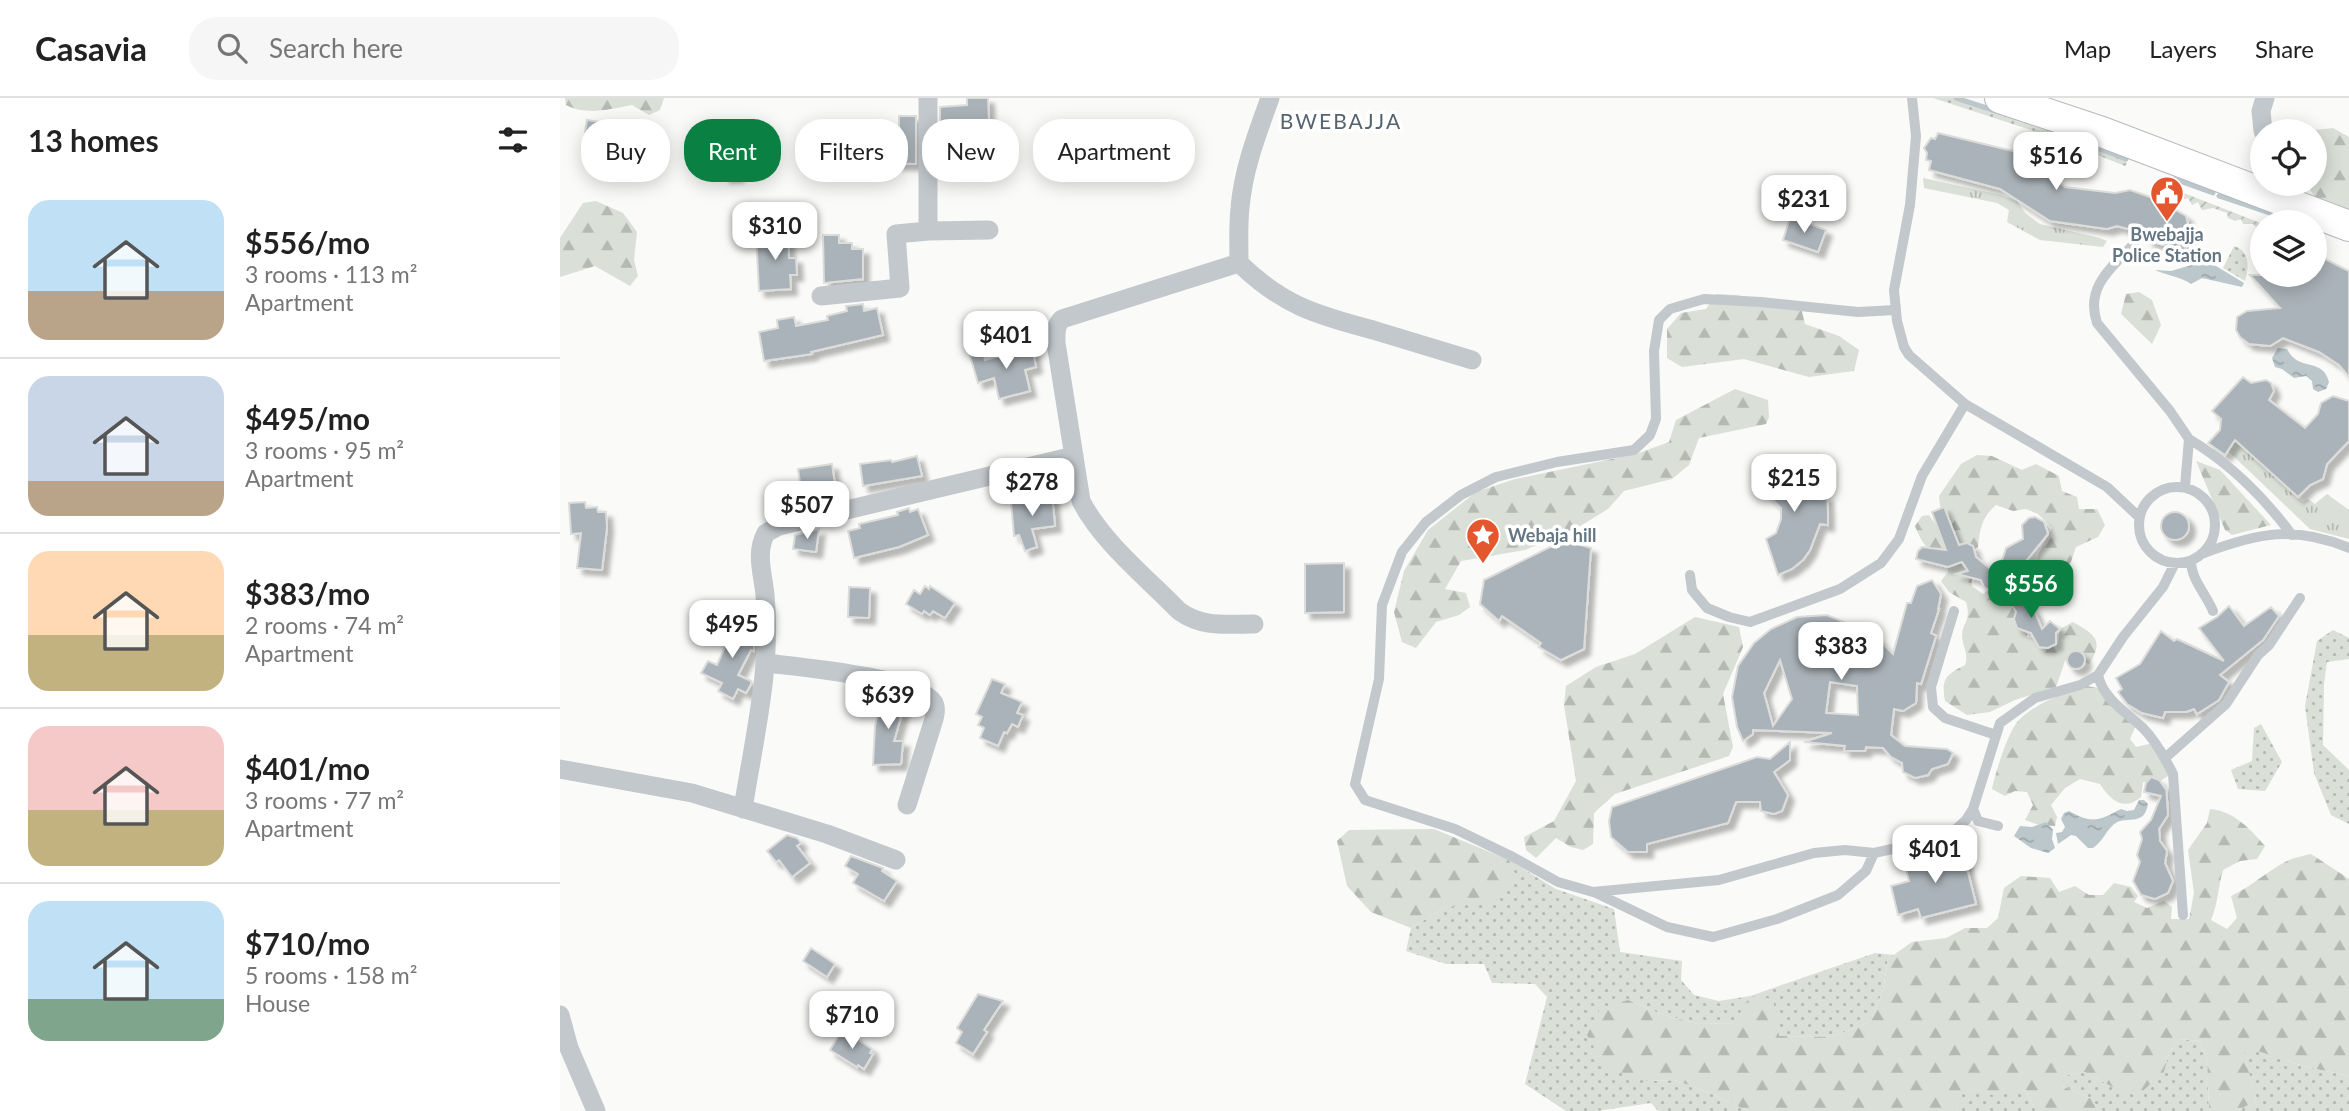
<!DOCTYPE html>
<meta charset="utf-8">
<style>
:root{--surface:#fff;--page:#f6f6f6;--text:#222;--muted:#767676;--line:#e0e0e0;--accent:#0b8043}
body{margin:0;font-family:Lato,sans-serif;background:var(--page);color:var(--text);height:100vh;display:flex;flex-direction:column;font-size:26px;white-space:nowrap}
*{box-sizing:border-box;margin:0}
p{font-size:23px;color:var(--muted)}
.icon{flex:none;width:38px;height:38px;fill:none;stroke:currentColor;stroke-width:2;stroke-linecap:round;stroke-linejoin:round}
.map{position:relative;flex:1;overflow:hidden}
.details{display:flex;flex-direction:column;background:var(--surface);width:560px}
.details>*{flex:none}
.banner{position:absolute;left:21px;top:21px;width:665px;height:63px;display:flex;gap:14px}
.tools{position:absolute;left:1690px;top:21px;display:grid;gap:14px}
.tools a{display:grid;place-items:center;width:77px;height:77px;border-radius:50%;background:var(--surface);box-shadow:0 4px 18px #0003;font-size:35px}
.price{position:absolute;translate:-50% -60px;padding:0 16px;border-radius:14px;background:#fff;color:#222;font-size:23px;line-height:46px;filter:drop-shadow(0 2px 4px #0008)}
.price::after{content:'';position:absolute;left:50%;top:42px;width:21px;height:16px;margin-left:-10px;background:inherit;clip-path:polygon(0 0,100% 0,50% 100%)}
.price.current{background:var(--accent);color:#fff}
ul{padding:0;list-style:none}
li{display:flex;align-items:center;gap:21px;height:175px;padding:0 28px}
li+li{border-top:2px solid var(--line)}
li span{display:grid;place-items:center;flex:none;width:196px;height:140px;border-radius:21px;color:#555}
li>.icon{margin-inline-start:auto}
span .icon{width:84px;height:84px;fill:#fffc;stroke-width:1}
li b{font-size:30px}
h2{display:flex;justify-content:space-between;align-items:center;height:84px;padding:0 28px;font-size:30px}
.chip{padding:0 24px;border-radius:28px;background:var(--surface);box-shadow:0 4px 18px #0003;font-size:24px;line-height:63px}
.chip.current{background:var(--accent);color:#fff}
header{display:flex;align-items:center;gap:42px;box-sizing:border-box;height:98px;padding:0 35px;background:var(--surface);border-bottom:2px solid var(--line)}
header strong{font-size:33px}
nav{display:flex;gap:38px;margin-inline-start:auto;font-size:24px}
.search{width:490px;height:63px;background:var(--page);display:flex;align-items:center;gap:18px;box-sizing:border-box;padding:0 24px;border-radius:28px;color:var(--muted);font-size:26px}
main{display:flex;flex:1;min-height:0}
.map>svg:first-child{display:block}
</style>
<header>
<strong>Casavia</strong>
<div class="search"><svg class="icon" aria-label="search" viewBox="0 0 24 24"><circle cx="10" cy="10" r="6"/><path d="M15 15l6 6"/></svg>Search here</div>
<nav><a>Map</a><a>Layers</a><a>Share</a></nav>
</header>
<main>
<section class="details">
<h2>13 homes<svg class="icon" aria-label="filters" viewBox="0 0 24 24"><path d="M4 7h16M4 17h16"/><circle cx="9" cy="7" r="2"/><circle cx="15" cy="17" r="2"/></svg></h2>
<ul>
<li><span style="background:linear-gradient(#bfe0f5 65%,#b9a48a 0)"><svg class="icon" aria-label="home" viewBox="0 0 24 24"><path d="M3 11l9-7 9 7M6 9v11h12V9"/></svg></span><div><b>$556/mo</b><p>3 rooms · 113 m²</p><p>Apartment</p></div></li>
<li><span style="background:linear-gradient(#c9d6e8 75%,#b9a48a 0)"><svg class="icon" aria-label="home" viewBox="0 0 24 24"><path d="M3 11l9-7 9 7M6 9v11h12V9"/></svg></span><div><b>$495/mo</b><p>3 rooms · 95 m²</p><p>Apartment</p></div></li>
<li><span style="background:linear-gradient(#ffd9b3 60%,#c2b280 0)"><svg class="icon" aria-label="home" viewBox="0 0 24 24"><path d="M3 11l9-7 9 7M6 9v11h12V9"/></svg></span><div><b>$383/mo</b><p>2 rooms · 74 m²</p><p>Apartment</p></div></li>
<li><span style="background:linear-gradient(#f6c9c9 60%,#c2b280 0)"><svg class="icon" aria-label="home" viewBox="0 0 24 24"><path d="M3 11l9-7 9 7M6 9v11h12V9"/></svg></span><div><b>$401/mo</b><p>3 rooms · 77 m²</p><p>Apartment</p></div></li>
<li><span style="background:linear-gradient(#bfe0f5 70%,#7fa58c 0)"><svg class="icon" aria-label="home" viewBox="0 0 24 24"><path d="M3 11l9-7 9 7M6 9v11h12V9"/></svg></span><div><b>$710/mo</b><p>5 rooms · 158 m²</p><p>House</p></div></li>
</ul>
</section>
<div class="map">
<svg width="1789" height="1013" viewBox="0 0 1789 1013">
<defs>
<pattern id="grass-dots" width="8" height="8" patternUnits="userSpaceOnUse" patternTransform="scale(1.75)"><rect width="8" height="8" fill="#dadfd7"/><path d="M2 2h.1M6 6h.1" fill="none" stroke="#b4b9b4" stroke-width="1.8" stroke-linecap="round"/></pattern>
<pattern id="forest-firs" width="22" height="20" patternUnits="userSpaceOnUse" patternTransform="scale(1.75)"><rect width="22" height="20" fill="#dadfd7"/><path d="M5 1l3.5 6h-7zM16 11l3.5 6h-7z" fill="#b4b9b4"/></pattern>
<pattern id="park-tufts" width="24" height="20" patternUnits="userSpaceOnUse" patternTransform="scale(1.75)"><rect width="24" height="20" fill="#dadfd7"/><path d="M3 7l-1-3M5 7V3M7 7l1-3M15 17l-1-3M17 17v-4M19 17l1-3" fill="none" stroke="#b4b9b4"/></pattern>
<pattern id="garden-furrows" width="10" height="10" patternUnits="userSpaceOnUse" patternTransform="scale(1.75)"><rect width="10" height="10" fill="#dadfd7"/><path d="M-1 1l2-2M0 10L10 0M9 11l2-2" fill="none" stroke="#b4b9b4"/></pattern>
<pattern id="water-ripples" width="26" height="14" patternUnits="userSpaceOnUse" patternTransform="scale(1.75)"><rect width="26" height="14" fill="#bbc7cb"/><path d="M2 4q2-2 4 0t4 0M15 11q2-2 4 0t4 0" fill="none" stroke="#9ca6aa"/></pattern>
<filter id="shadow"><feDropShadow dx="6" dy="6" stdDeviation="2" flood-color="#0004"/></filter>
</defs>
<rect width="100%" height="100%" fill="#fafaf8"/>
<path fill="url(#grass-dots)" d="M1373 0H1396L1474 25 1566 61 1567 66 1565 68 1495 40Z
M1674 148C1690 153 1689 169 1685 183L1663 170Z
M1773 532 1789 540V561L1767 564 1764 586 1763 647 1789 672V726L1771 717 1754 675 1745 608 1757 543Z
M1701 626 1722 664 1705 693 1678 691 1671 672 1692 663 1694 630Z
M949 762 996 791 1054 811 1060 854 1122 863 1121 882 1134 897 1159 903 1190 898 1315 855 1334 857 1328 861 1323 892 1310 924 1272 939 1219 938 1174 925 1138 926 1101 916 1068 902 1088 983 1115 982 1150 995 1188 1013H1098L1091 1005 1037 1013H1006L965 986 987 899 975 886 932 885 924 866H886L846 853 851 830 886 809 930 804Z
M1620 941 1639 943 1647 960 1649 1013H1538L1532 1001 1502 988 1503 978 1525 974 1554 990 1604 974 1609 955Z
M1682 947 1743 968 1789 978V1013H1678L1688 1007 1696 1005Z
M1413 991 1435 997 1465 991 1476 1013H1397L1399 998Z"/>
<path fill="url(#forest-firs)" d="M5 0H104L100 12 89 17 72 7C50 11 26 18 6 7Z
M1773 30 1789 39V114L1755 100 1747 86H1755V33H1746Z
M36 103 63 115 77 134 74 162 78 178 70 188 35 168 0 179V140L23 105Z
M1579 194 1592 202 1601 227 1592 246 1561 216 1566 196Z
M1156 196 1177 197 1241 210 1245 226 1279 238 1299 252 1294 273 1249 279 1184 261 1122 269 1107 260V231L1121 215 1146 211Z
M1175 291 1208 302 1209 319 1206 326 1139 340 1129 367 1112 381 1064 393 1048 411 1017 430 965 452 901 463 885 491 906 495 910 509 899 517 876 524 856 550 842 544 834 514 844 473 868 432 916 394 955 381 1076 356 1109 344 1116 322Z
M1417 357 1432 358 1462 372 1476 366 1499 378 1502 393 1517 399 1519 411H1537L1545 427 1538 439 1516 449 1511 464 1496 478 1475 471 1479 455 1492 430 1478 416 1466 411 1453 413 1436 407C1422 419 1420 430 1418 449L1410 455 1412 488 1423 496 1437 485 1448 492 1466 522 1467 539 1489 542 1498 546 1500 531 1513 524C1534 536 1545 542 1529 566L1515 561 1505 563 1496 589 1455 602 1430 614 1407 617 1385 603C1381 580 1386 577 1405 567 1409 556 1403 550 1402 538 1402 524 1412 524 1406 504L1389 494 1381 483 1388 474 1387 463C1369 455 1362 446 1355 428L1362 418 1369 417 1378 430 1386 435 1381 416 1379 398 1401 366Z
M1636 363 1660 372 1711 427 1672 437 1665 432Z
M1135 519 1179 529 1183 549 1163 596 1173 649 1169 658 1055 696 1034 715 1033 746 1023 752 1011 749 996 740 976 760 966 752 964 739 994 723 1016 683 1004 607 1006 588 1036 569 1075 556Z
M1527 588 1550 592 1577 625 1570 641 1576 649 1589 646 1604 649 1611 662 1608 678 1597 685 1583 684 1581 699C1564 714 1550 702 1540 686L1520 681 1505 690 1491 707 1497 719 1495 728 1479 727 1465 722 1473 707 1467 694 1455 693 1445 698 1432 691C1435 676 1448 634 1458 623 1475 605 1504 595 1527 588Z
M1650 711C1674 713 1690 731 1705 748L1697 761 1680 763 1663 772C1658 789 1658 806 1651 822L1667 831 1677 820 1671 798C1693 788 1708 772 1729 762 1736 759 1744 758 1751 756L1789 781V978L1743 968 1683 948 1696 1005 1688 1007 1678 1013H1649L1647 960 1639 943 1620 941 1609 955 1604 974 1577 998 1554 990 1525 974 1504 978 1502 988 1532 1001 1538 1013H1476L1465 991 1435 998 1413 991 1400 998 1397 1013H1188L1150 995 1115 982 1088 983 1068 978 1044 967 1027 937 1040 911 1068 902 1101 916 1138 926 1174 925 1190 898 1213 901 1219 938 1272 939 1310 924 1323 892 1328 861 1352 844 1386 840 1405 830H1427L1438 820 1444 790 1461 778 1490 780 1499 794 1515 788 1529 797H1543L1554 785 1571 789 1578 798 1574 804 1587 810 1604 803 1612 809 1611 821H1629L1634 795 1628 752 1647 725Z
M874 731 949 762 956 778 930 805 886 809 851 830 811 814 787 788 777 743 789 732Z"/>
<path fill="url(#park-tufts)" d="M1363 80 1441 97 1457 103 1465 115 1480 126 1540 140 1547 143 1543 149 1480 142 1447 124 1449 112 1437 105 1364 90Z
M1675 343 1743 404 1748 401 1755 406 1767 396 1789 412V441L1750 431 1668 353Z"/>
<path fill="url(#garden-furrows)" d="M1616 92 1703 126V130L1699 132 1693 126H1683L1681 121 1675 123 1668 120 1667 115 1653 110 1642 112 1638 104 1632 107 1628 100 1619 103 1613 94Z"/>
<path fill="url(#water-ripples)" d="M1642 164 1656 168 1684 185 1682 189 1642 180 1631 186C1619 178 1608 178 1595 172L1611 173Z
M1718 250 1727 251C1739 275 1762 258 1769 284L1766 291 1758 294 1753 291 1752 283 1746 278 1734 280 1722 271 1715 269 1712 260Z
M1579 702H1584L1588 706C1584 731 1564 715 1552 728 1545 735 1542 744 1533 750H1528L1516 738 1511 737 1498 746 1496 735 1502 734 1505 729 1501 721 1504 715 1509 713C1532 726 1538 723 1561 711L1567 713 1574 712Z
M1486 724 1493 732 1492 741 1495 750 1488 755 1471 750 1454 738 1460 728 1472 729Z"/>
<g fill="none" stroke-linecap="round" stroke-linejoin="round">
<path stroke="#bbc7cb" stroke-width="5" d="M1396 0 1436 13
M1498 35 1566 61
M1614 81 1653 95
M1659 98 1737 124"/>
</g>
<path fill="#aab3b9" stroke="#dcdcda" stroke-width="2" fill-rule="evenodd" filter="url(#shadow)" d="M407 0H428L429 23 401 25 403 45 380 48V9L407 7Z
M339 18H356V66L314 65V41H339Z
M27 22 60 27 64 22 77 25 76 29 91 32 87 51 78 49 75 72 50 68 53 44H51L52 38 25 34Z
M1378 35 1453 53 1505 89 1555 95 1570 92 1596 101 1626 118 1631 139 1615 150 1589 143 1584 135 1557 128 1547 131 1490 123 1440 91 1369 72 1371 63 1366 62 1367 55 1364 50 1371 40 1375 41Z
M163 54H178V78L164 79Z
M1230 119 1266 132 1258 154 1223 142Z
M228 135 229 160H236L237 177H230L231 191 199 193 196 137Z
M263 137H279V145H292V151H303V181L264 185Z
M1755 156 1789 173V279L1779 267 1759 254 1723 240 1710 248 1689 246 1680 239 1676 232 1677 219 1687 213 1720 210 1690 177H1755Z
M303 206 304 213 317 210 323 237 251 254 252 256 204 263 199 234 218 230 217 222 234 219 236 228 268 222 267 218 287 213 286 208Z
M472 249 476 269 465 272 470 293 439 301 434 280 418 285 410 258 423 254 425 262Z
M1683 279 1691 285 1706 282 1711 285 1714 293 1709 302 1745 330 1758 316 1761 305 1773 298 1789 303V343L1767 366 1763 381 1750 387 1738 399 1675 342 1665 357 1648 345 1660 332 1661 321 1652 313Z
M357 358 362 378 303 388 300 366 331 362 332 364Z
M1213 359 1230 365 1248 377 1258 398H1267L1268 414V427L1260 426 1250 452 1243 462 1232 471 1218 477 1206 441 1216 435 1221 421V410L1203 392Z
M272 366 276 393 242 399 238 371Z
M492 396 495 428 472 431 477 449 465 453 459 437 454 438 451 404Z
M25 404 26 410 37 409 38 414H46L47 429 42 472 17 470 21 435 11 436 9 405Z
M1384 409 1399 447 1407 445 1413 448 1416 459 1433 473 1443 460 1446 450 1463 441 1462 427 1469 420 1475 419 1484 424 1488 436 1445 489 1430 493 1424 489 1421 482 1397 476 1408 473 1402 464 1388 469 1356 461 1358 453 1362 449 1386 452 1372 414Z
M349 410 350 414 358 411 368 437 339 449 294 460 288 433 300 430 299 426 338 417 337 414Z
M1601 428a14 14 0 1 1 28 0a14 14 0 1 1-28 0Z
M259 431 256 454 233 451 235 437Z
M1004 442 1031 450 1024 551 1001 562 979 549 981 545 942 518 939 523 920 506 924 482Z
M784 465V514L745 515V466Z
M1372 482 1381 496 1378 511H1379L1371 535 1376 538 1361 586 1357 585 1356 605 1343 613 1334 611 1331 637 1345 648 1387 651 1393 655 1388 666 1372 671 1368 677 1355 680 1343 674 1342 665 1331 659 1323 650 1306 649 1305 653H1284L1285 648 1244 644 1272 635 1193 632V636L1183 643 1177 629 1172 599 1178 568 1194 545 1211 531 1237 519 1267 517 1298 530 1314 542 1317 540 1333 556 1347 505H1351L1357 488ZM1220 562 1232 601 1213 628 1204 595ZM1270 584 1297 588 1298 617 1266 615Z
M365 488 369 491 370 488 395 505 385 520 373 513 370 517 364 513 362 516 346 506 354 492 360 496Z
M1447 488 1467 495 1468 509 1474 512 1482 531 1490 523 1500 531 1496 535V546L1488 550 1479 549 1471 535 1457 530 1454 521 1456 514 1450 504Z
M289 489 310 490 309 520 288 519Z
M1669 508 1684 528 1711 509 1719 518 1703 542 1660 577 1669 584 1659 602 1637 616 1634 611 1626 614H1605L1603 620 1582 615 1567 606 1558 594 1562 591 1556 580 1580 566 1601 533 1614 543 1617 541 1664 563 1639 530 1657 519Z
M164 523 194 536V553L191 552 178 577 191 583V586L186 595 178 591 173 601 158 593 162 585 141 575 148 563 157 567 168 542 158 538Z
M1507 562a9 9 0 1 1 18 0a9 9 0 1 1-18 0Z
M432 581 445 586 441 595 462 604 457 615 463 617 458 629 452 626 447 635 444 634 438 648 420 640 424 630 418 627 422 619 416 616Z
M319 594 346 602 334 643H343L341 666 313 667 315 628 320 610 315 608Z
M1230 644V662L1214 674 1228 697 1222 713 1214 716 1201 713 1200 704H1176L1168 725 1087 746V754H1068L1051 739 1049 723 1052 709 1197 659 1210 661Z
M1591 679 1599 682 1605 690 1606 687 1608 717 1599 731 1600 743 1607 753 1605 765 1613 783 1608 795 1595 801 1581 797 1573 783 1580 764 1577 757 1582 741 1580 734 1591 722 1601 698 1584 694 1586 685Z
M227 737 237 740 241 745 237 748 250 765 232 779 219 762 216 764 207 753Z
M1384 750 1386 759 1403 754 1416 806 1361 820 1358 811 1338 817 1331 788 1349 783 1345 767 1360 763 1359 756Z
M291 758 323 770 322 773 337 783 324 803 293 785 298 776 285 768Z
M251 850 275 866 267 879 243 863Z
M418 896 443 903 424 932 427 934 413 956 396 945 402 934 397 930Z
M280 935 292 943 294 939 312 951 310 955 313 956 304 971 298 967 297 969 270 952Z"/>
<g fill="none" stroke-linecap="round" stroke-linejoin="round">
<g stroke="#b5babe" stroke-width="32">
<path id="primary" d="M1440 0 1542 34 1789 128"/>
</g>
<path stroke="#c3c8cc" stroke-width="10" d="M1352 0 1356 38 1350 107 1334 192 1337 223 1344 249 1349 257 1405 306 1547 389 1579 419
M1574 146C1551 170 1525 189 1537 225L1610 313 1629 341 1625 389
M1629 341C1671 366 1703 398 1732 437
M1579 427a38 38 0 1 1 76 0a38 38 0 1 1-76 0Z
M1644 455C1698 435 1734 427 1789 450
M1631 463C1631 481 1646 496 1653 513
M1130 477 1132 492 1147 510 1169 519 1190 524 1280 491 1321 465 1339 441 1362 378 1405 306
M1394 513 1371 589 1373 609 1385 620 1436 637
M1538 577C1543 601 1566 614 1583 630 1596 643 1605 660 1613 676L1623 817
M1605 660 1666 606 1698 557 1709 547 1740 500
M1413 711 1418 723 1438 728
M1314 755 1285 752 1254 755 1159 782 1033 794 998 784 953 759 895 731 805 702 795 686 819 581 822 507 842 454 866 424 901 397 936 379 997 364 1074 352 1090 337 1096 321 1094 253 1099 222 1110 211 1144 201 1201 204 1298 214 1335 212
M1034 794 1107 829 1153 839 1217 821 1278 797 1306 773 1314 755 1368 743 1394 733 1406 722 1413 711 1440 625 1475 600 1520 587 1538 577 1563 539 1603 489 1615 465"/>
<path stroke="#c3c8cc" stroke-width="19" d="M368 0V133L429 132
M1703 33 1701 13 1705 0
M679 165C722 207 756 217 813 232 846 242 879 252 912 262
M261 198 340 190 336 136 368 133
M694 526C665 526 643 530 619 513 587 480 542 444 521 403L496 245C496 235 495 228 502 221L679 165C679 147 678 128 680 110 683 72 697 36 710 0
M206 565C239 569 358 579 374 605 377 611 375 615 374 621L347 707
M0 671 132 695 267 736 336 762
M183 711C194 640 212 569 205 497 203 476 195 455 206 435L219 428 514 358
M0 917 9 950 36 1013"/>
<use href="#primary" stroke="#fff" stroke-width="30"/>
</g>
<defs>
<g id="civic-pin" transform="scale(1.75)"><path d="M0 17L-7.5 6A9.5 9.5 0 1 1 7.5 6Z" fill="#e4572e" stroke="#fff"/><path d="M-.6-6.5H3V-4.5H.6V-3L4-1V1h2V6H-6V1h2V-1L-.6-3ZM-1.2 2.5V6h2.4V2.5Z" fill="#fff"/></g>
<g id="sight-pin" transform="scale(1.75)"><path d="M0 17L-7.5 6A9.5 9.5 0 1 1 7.5 6Z" fill="#e4572e" stroke="#fff"/><path d="M0-6L1.8-2.2L6-1.7L2.9 1.2L3.7 5.4L0 3.3L-3.7 5.4L-2.9 1.2L-6-1.7L-1.8-2.2Z" fill="#fff"/></g>
</defs>
<g fill-rule="evenodd">
<use href="#civic-pin" x="1607" y="95"/>
<use href="#sight-pin" x="923" y="437"/>
</g>
<g text-anchor="middle" dominant-baseline="central" stroke-width="7" stroke-linejoin="round" paint-order="stroke">
<g font-size="18" font-weight="bold" fill="#657683" stroke="#fff">
<text x="1607" y="136">Bwebajja<tspan x="1607" dy="21">Police Station</tspan></text>
<text x="948" y="437" text-anchor="start">Webaja hill</text>
</g>
<g font-size="21" letter-spacing="2" fill="#57646e" stroke="#fff">
<text x="781" y="22">BWEBAJJA</text>
</g>
</g>
</svg>
<div class="tools">
<a><svg class="icon" aria-label="locate" viewBox="0 0 24 24"><circle cx="12" cy="12" r="6"/><path d="M12 2v4M12 18v4M2 12h4M18 12h4"/></svg></a>
<a><svg class="icon" aria-label="layers" viewBox="0 0 24 24"><path d="M12 4l9 5-9 5-9-5zM3 14l9 5 9-5"/></svg></a>
</div>
<b class="price" style="left:1496px;top:94px">$516</b>
<b class="price" style="left:1244px;top:137px">$231</b>
<b class="price" style="left:215px;top:164px">$310</b>
<b class="price" style="left:446px;top:273px">$401</b>
<b class="price" style="left:1234px;top:416px">$215</b>
<b class="price" style="left:472px;top:420px">$278</b>
<b class="price" style="left:247px;top:443px">$507</b>
<b class="price current" style="left:1471px;top:522px">$556</b>
<b class="price" style="left:172px;top:562px">$495</b>
<b class="price" style="left:1281px;top:584px">$383</b>
<b class="price" style="left:328px;top:633px">$639</b>
<b class="price" style="left:1375px;top:787px">$401</b>
<b class="price" style="left:292px;top:953px">$710</b>
<div class="banner">
<a class="chip">Buy</a>
<a class="chip current">Rent</a>
<a class="chip">Filters</a>
<a class="chip">New</a>
<a class="chip">Apartment</a>
</div>
</div>
</main>
